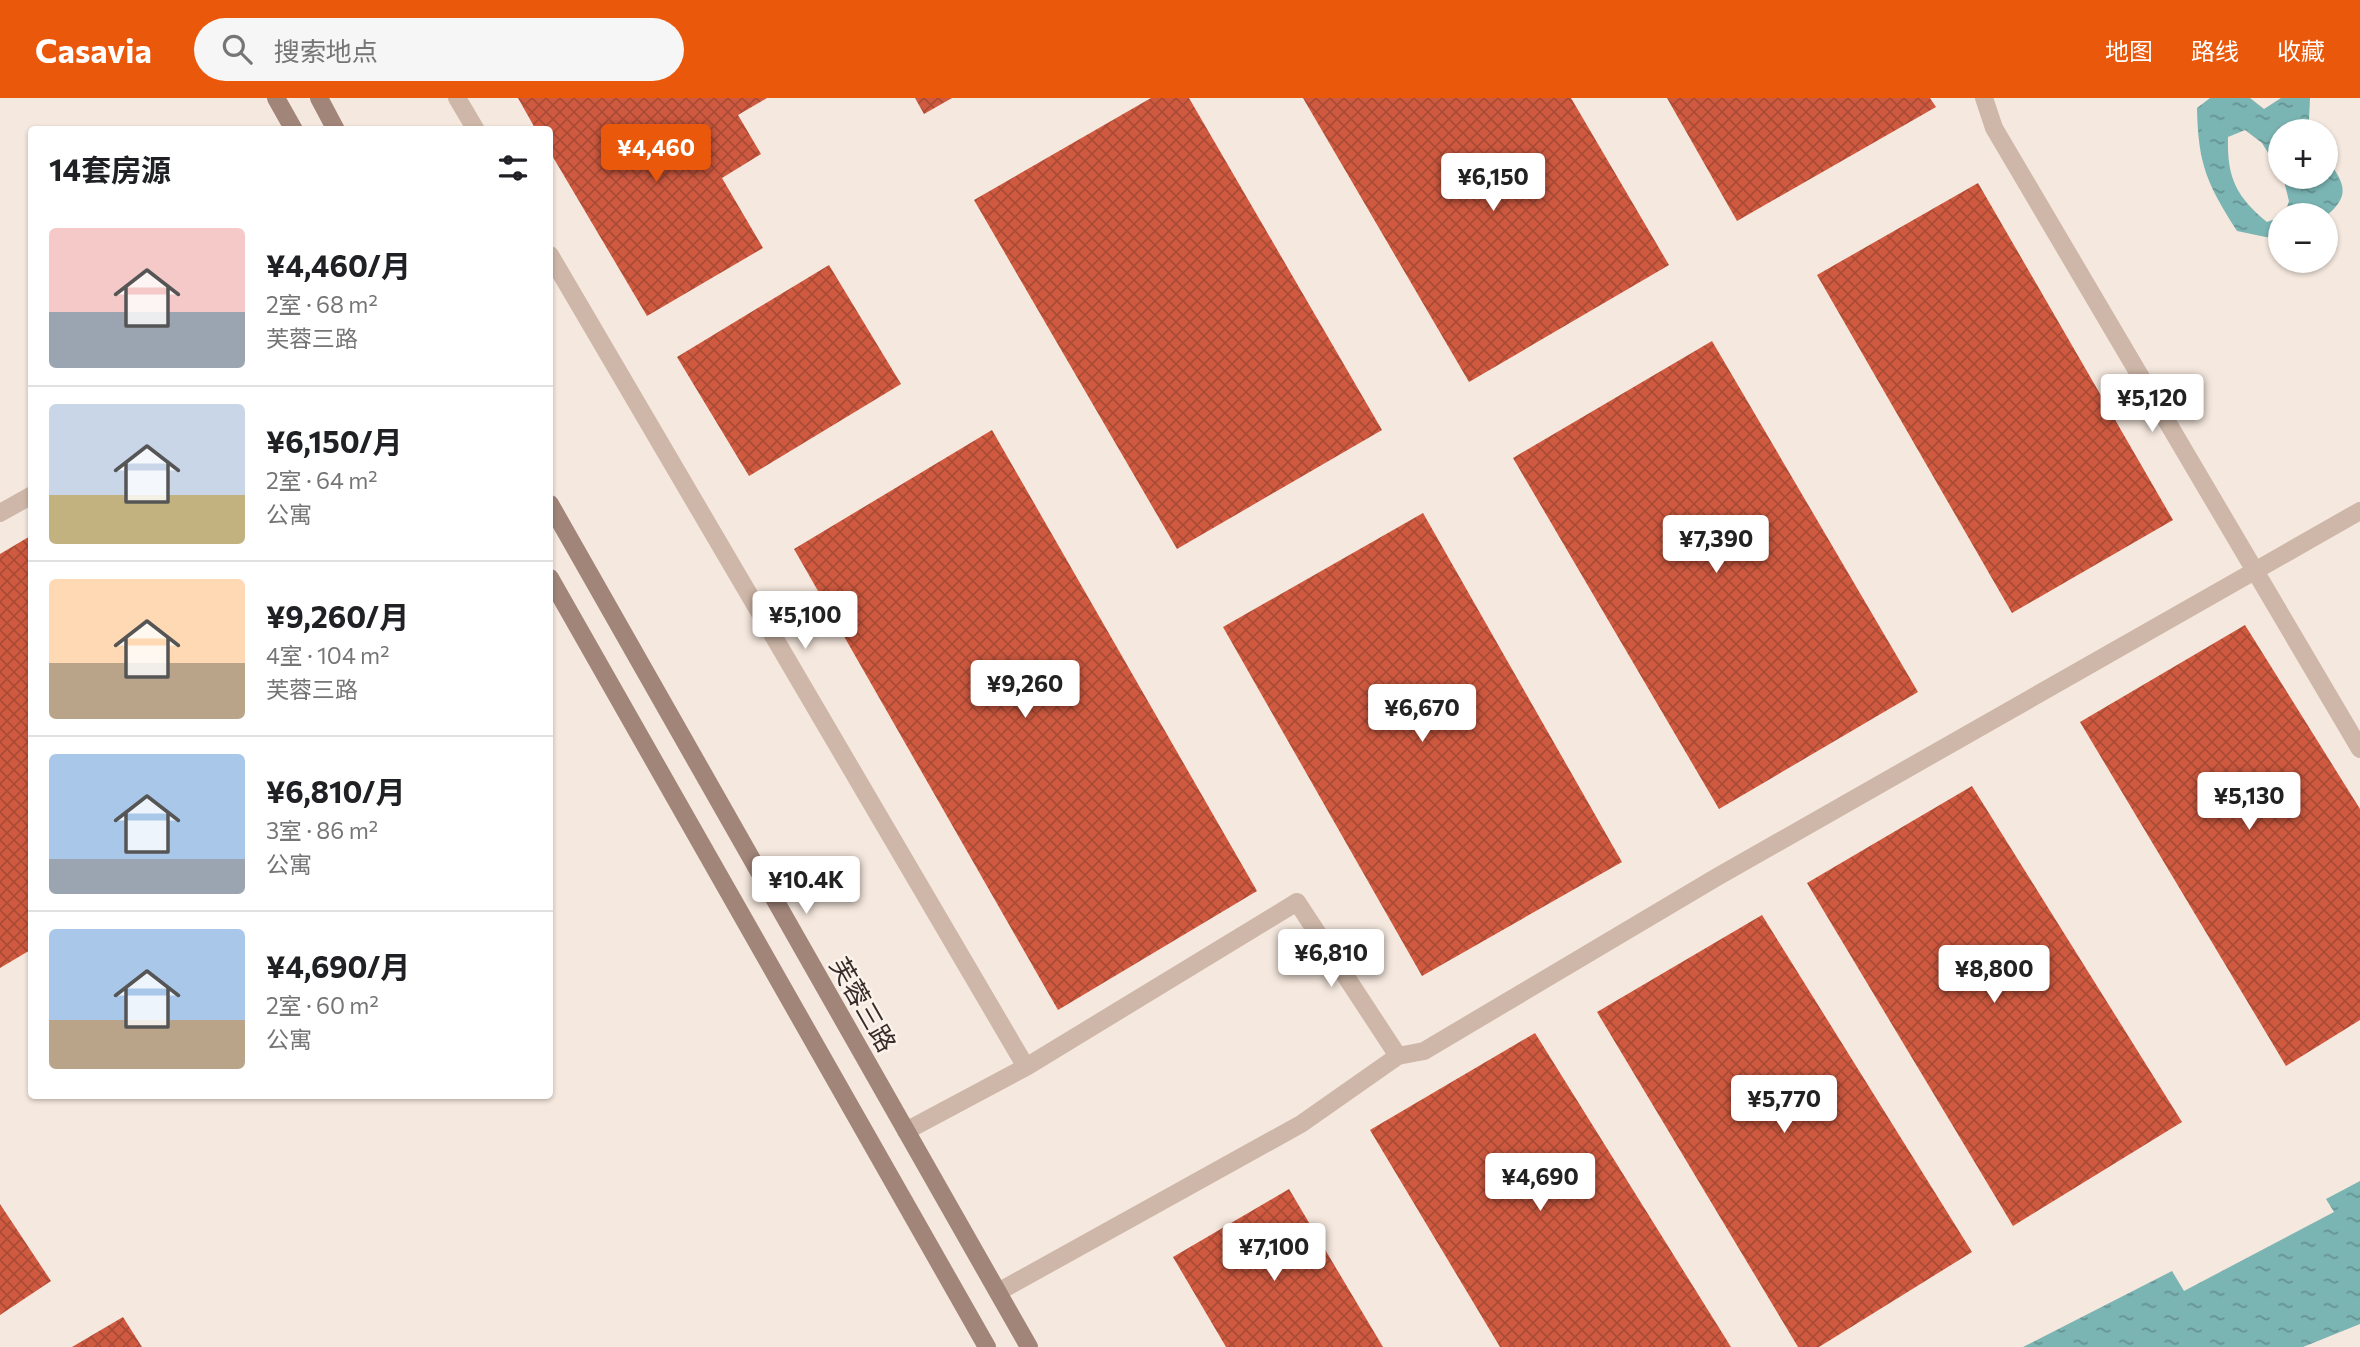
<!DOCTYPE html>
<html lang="zh">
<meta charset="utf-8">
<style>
:root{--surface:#fff;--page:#f6f6f6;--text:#202124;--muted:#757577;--line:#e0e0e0;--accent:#ea580c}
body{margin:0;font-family:Commissioner,"Noto Sans SC",sans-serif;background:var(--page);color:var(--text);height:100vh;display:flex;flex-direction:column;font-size:26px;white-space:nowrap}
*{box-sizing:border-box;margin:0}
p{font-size:23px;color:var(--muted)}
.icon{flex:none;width:38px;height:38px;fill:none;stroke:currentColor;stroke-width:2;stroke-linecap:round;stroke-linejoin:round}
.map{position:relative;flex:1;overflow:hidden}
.sheet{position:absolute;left:28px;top:28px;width:525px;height:973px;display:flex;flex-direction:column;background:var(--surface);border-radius:7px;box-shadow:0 2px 5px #0004}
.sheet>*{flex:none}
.controls{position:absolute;left:2268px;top:21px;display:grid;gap:14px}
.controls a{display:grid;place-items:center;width:70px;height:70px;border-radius:50%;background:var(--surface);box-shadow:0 2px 5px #0004;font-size:35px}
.price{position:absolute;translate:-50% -60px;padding:0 16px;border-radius:7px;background:#fff;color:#222;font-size:23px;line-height:46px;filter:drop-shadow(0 2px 4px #0008)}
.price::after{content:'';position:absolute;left:50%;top:42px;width:21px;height:16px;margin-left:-10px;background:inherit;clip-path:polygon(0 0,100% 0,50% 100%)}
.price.on{background:var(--accent);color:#fff}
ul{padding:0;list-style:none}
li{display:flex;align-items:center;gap:21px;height:175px;padding:0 21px}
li+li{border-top:2px solid var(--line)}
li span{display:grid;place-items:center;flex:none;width:196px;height:140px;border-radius:7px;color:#555}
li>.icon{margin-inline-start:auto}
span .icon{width:84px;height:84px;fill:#fffc;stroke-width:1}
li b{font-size:30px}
h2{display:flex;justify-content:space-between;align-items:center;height:84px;padding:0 21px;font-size:30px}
header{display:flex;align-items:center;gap:42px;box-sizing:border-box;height:98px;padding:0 35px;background:var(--accent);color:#fff}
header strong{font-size:33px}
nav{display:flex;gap:38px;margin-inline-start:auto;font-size:24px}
.search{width:490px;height:63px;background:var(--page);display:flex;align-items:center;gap:18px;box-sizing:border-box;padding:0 24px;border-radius:38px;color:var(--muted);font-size:26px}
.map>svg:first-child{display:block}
</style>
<header>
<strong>Casavia</strong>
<div class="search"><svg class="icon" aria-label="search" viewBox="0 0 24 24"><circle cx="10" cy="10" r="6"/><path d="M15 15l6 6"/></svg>搜索地点</div>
<nav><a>地图</a><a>路线</a><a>收藏</a></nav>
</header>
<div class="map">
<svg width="2360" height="1249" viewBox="0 0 2360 1249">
<defs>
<pattern id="water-ripples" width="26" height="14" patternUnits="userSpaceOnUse" patternTransform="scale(1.75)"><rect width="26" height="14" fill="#7ab4b3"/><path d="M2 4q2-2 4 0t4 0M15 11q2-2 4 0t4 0" fill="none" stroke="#659392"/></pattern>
<pattern id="building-cross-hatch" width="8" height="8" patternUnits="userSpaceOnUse" patternTransform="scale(1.75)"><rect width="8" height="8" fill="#d05a40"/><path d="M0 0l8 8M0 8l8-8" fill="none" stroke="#aa4b36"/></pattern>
</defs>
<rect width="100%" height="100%" fill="#f5e8de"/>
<path fill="url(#water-ripples)" d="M2210 0H2250L2264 11 2281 0H2310L2309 22 2313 33H2280V74L2262 45 2245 32 2228 39C2227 78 2235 98 2267 124L2280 119V142L2237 133C2207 86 2198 66 2197 10Z
M2326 60C2344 84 2352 97 2326 118L2284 117 2289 103 2283 79H2326Z
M2360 1083V1226L2303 1249H2023L2172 1173 2184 1193 2334 1114 2326 1101Z"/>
<path fill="url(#building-cross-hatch)" d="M518 0H767L738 17 761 56 722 80 763 150 647 218 550 54V32H536Z
M915 0H952L924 16Z
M1151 0H1189L1382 332 1177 451 974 102Z
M1303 0H1571L1669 167 1469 284Z
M1667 0H1930L1936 9 1737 123Z
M1978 85 2173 422 2012 515 1817 177Z
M829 167 901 286 749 378 677 259Z
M1712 243 1918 594 1719 711 1513 360Z
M992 332 1257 793 1058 912 794 451Z
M1423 415 1622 764 1422 878 1223 529Z
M32 437V851L0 870V456Z
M2245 527 2360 711V922L2286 968 2080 624Z
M1972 688 2182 1024 2013 1128 1807 785Z
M1762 817 1972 1154 1819 1249H1798L1597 914Z
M1535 935 1731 1249H1500L1370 1032Z
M1289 1091 1383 1249H1226L1173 1159Z
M0 1106 51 1183 0 1217Z
M123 1219 142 1249H72Z"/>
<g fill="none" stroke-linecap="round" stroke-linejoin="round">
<path stroke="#ceb7a8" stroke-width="18" d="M457 0 476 32
M1984 0 1994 30 2360 651
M550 157 1026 969
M0 415 32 397
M906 1033 1026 969 1297 804 1398 958
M998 1194 1301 1026 1398 958 1424 953 1717 779 2360 413"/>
<path stroke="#a28579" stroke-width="18" d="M276 0 294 32
M319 0 336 32
M550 406 1029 1249
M550 480 987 1249"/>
</g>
<g text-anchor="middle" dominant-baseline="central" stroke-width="5" stroke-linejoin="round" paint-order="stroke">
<g font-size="26" fill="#3a2d29" stroke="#fbf3eb">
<text transform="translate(864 906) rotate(60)">芙蓉三路</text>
</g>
</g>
</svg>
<div class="controls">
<a>+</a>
<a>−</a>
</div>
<b class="price on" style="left:656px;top:86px">¥4,460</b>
<b class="price" style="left:1493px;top:115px">¥6,150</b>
<b class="price" style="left:2152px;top:336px">¥5,120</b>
<b class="price" style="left:1716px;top:477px">¥7,390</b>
<b class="price" style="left:805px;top:553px">¥5,100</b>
<b class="price" style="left:1025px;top:622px">¥9,260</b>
<b class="price" style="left:1422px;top:646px">¥6,670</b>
<b class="price" style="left:2249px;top:734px">¥5,130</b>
<b class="price" style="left:806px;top:818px">¥10.4K</b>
<b class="price" style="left:1331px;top:891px">¥6,810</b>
<b class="price" style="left:1994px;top:907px">¥8,800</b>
<b class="price" style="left:1784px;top:1037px">¥5,770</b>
<b class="price" style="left:1540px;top:1115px">¥4,690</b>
<b class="price" style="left:1274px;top:1185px">¥7,100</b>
<section class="sheet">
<h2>14套房源<svg class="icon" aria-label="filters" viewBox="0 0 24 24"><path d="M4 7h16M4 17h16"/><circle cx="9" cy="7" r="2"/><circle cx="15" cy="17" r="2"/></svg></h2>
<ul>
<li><span style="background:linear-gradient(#f6c9c9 60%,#9aa5b1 0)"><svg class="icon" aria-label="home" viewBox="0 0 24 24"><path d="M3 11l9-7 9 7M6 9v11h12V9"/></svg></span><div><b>¥4,460/月</b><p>2室 · 68 m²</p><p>芙蓉三路</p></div></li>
<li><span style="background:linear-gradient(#c9d6e8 65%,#c2b280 0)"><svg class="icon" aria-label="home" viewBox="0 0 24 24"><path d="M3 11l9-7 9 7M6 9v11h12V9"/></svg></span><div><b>¥6,150/月</b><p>2室 · 64 m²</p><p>公寓</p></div></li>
<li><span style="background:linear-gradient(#ffd9b3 60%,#b9a48a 0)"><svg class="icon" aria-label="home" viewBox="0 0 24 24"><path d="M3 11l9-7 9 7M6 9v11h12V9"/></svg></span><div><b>¥9,260/月</b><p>4室 · 104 m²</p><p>芙蓉三路</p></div></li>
<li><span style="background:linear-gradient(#a9c7e8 75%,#9aa5b1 0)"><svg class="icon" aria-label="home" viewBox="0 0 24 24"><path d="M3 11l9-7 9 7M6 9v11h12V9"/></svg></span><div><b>¥6,810/月</b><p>3室 · 86 m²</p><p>公寓</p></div></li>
<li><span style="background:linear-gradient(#a9c7e8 65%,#b9a48a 0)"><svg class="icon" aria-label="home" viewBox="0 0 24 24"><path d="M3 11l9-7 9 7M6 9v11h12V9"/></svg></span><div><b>¥4,690/月</b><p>2室 · 60 m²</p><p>公寓</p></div></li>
</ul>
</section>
</div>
